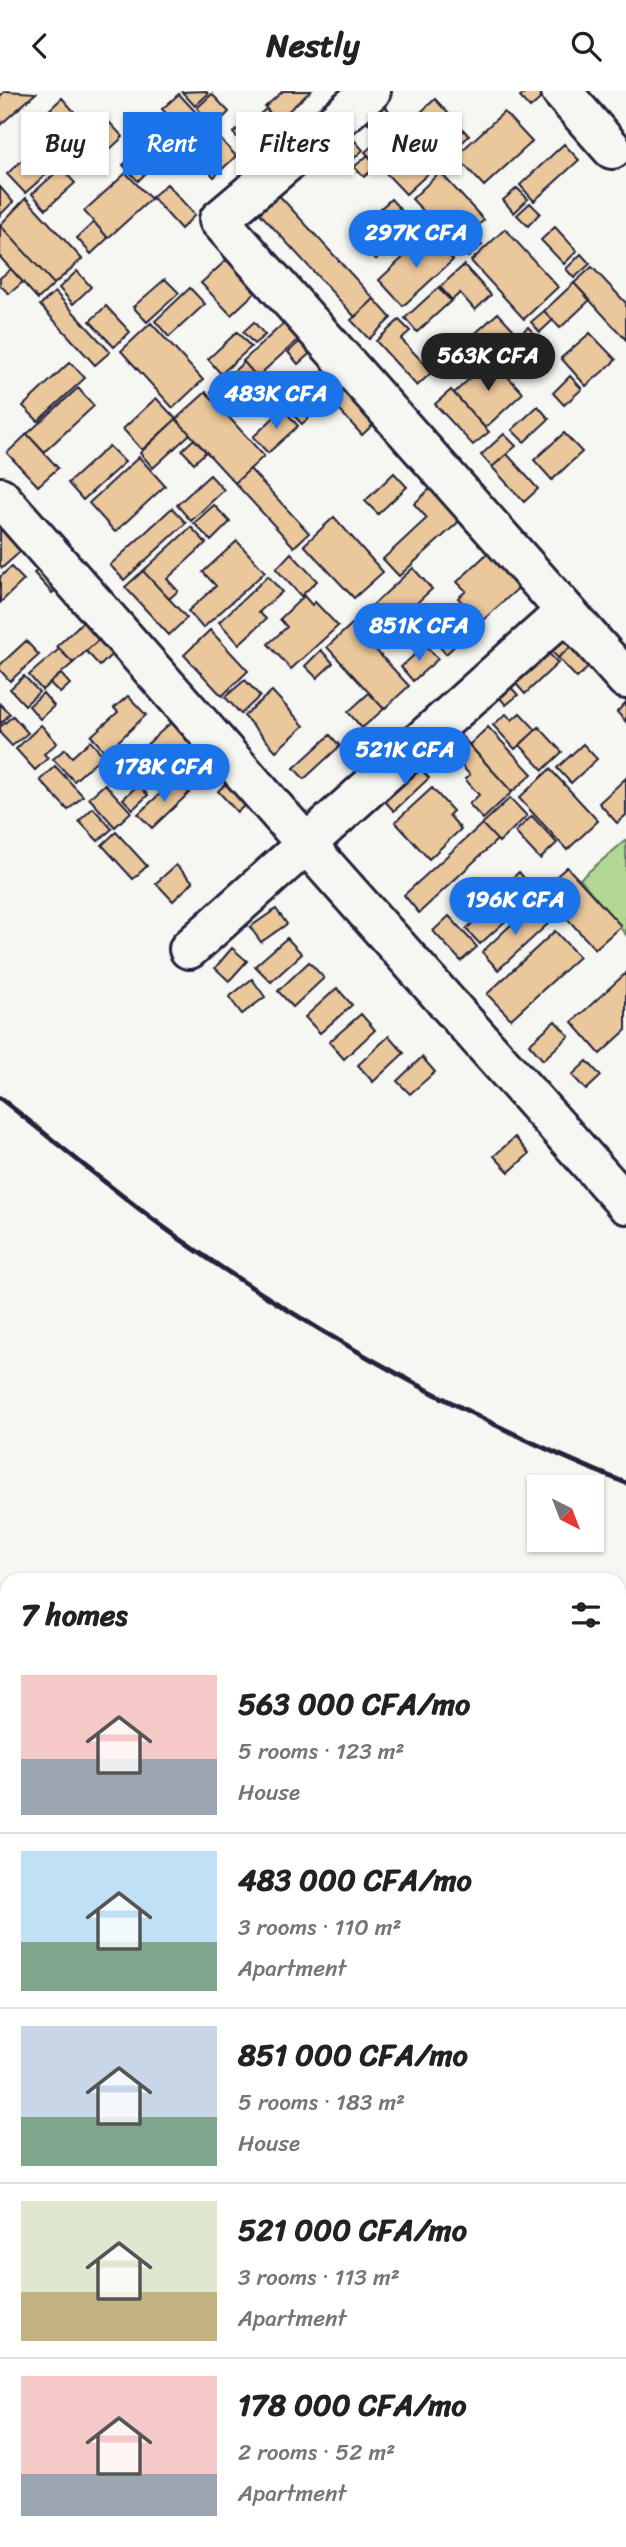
<!DOCTYPE html>
<meta charset="utf-8">
<style>
:root{--surface:#fff;--page:#f2f2f2;--text:#222;--muted:#767676;--line:#e0e0e0;--accent:#1a73e8}
body{margin:0;font-family:Sriracha,sans-serif;background:var(--page);color:var(--text);height:100vh;display:flex;flex-direction:column;font-size:26px;white-space:nowrap}
*{box-sizing:border-box;margin:0}
p{font-size:23px;color:var(--muted)}
.icon{flex:none;width:38px;height:38px;fill:none;stroke:currentColor;stroke-width:2;stroke-linecap:round;stroke-linejoin:round}
.map{position:relative;flex:1;overflow:hidden}
.sheet{position:absolute;left:0px;top:1482px;width:626px;height:975px;display:flex;flex-direction:column;background:var(--surface);border-radius:21px 21px 0 0;box-shadow:0 2px 5px #0004}
.sheet>*{flex:none}
.hud{position:absolute;left:21px;top:21px;width:584px;height:63px;display:flex;gap:14px}
.needle{width:46px;rotate:138deg}
.tools{position:absolute;left:527px;top:1384px;display:grid;gap:14px}
.tools a{display:grid;place-items:center;width:77px;height:77px;border-radius:0px;background:var(--surface);box-shadow:0 2px 5px #0004;font-size:35px}
.price{position:absolute;translate:-50% -60px;padding:0 16px;border-radius:24px;background:var(--accent);color:#fff;font-size:23px;line-height:46px;filter:drop-shadow(0 2px 4px #0008)}
.price::after{content:'';position:absolute;left:50%;top:42px;width:21px;height:16px;margin-left:-10px;background:inherit;clip-path:polygon(0 0,100% 0,50% 100%)}
.price.active{background:#222;color:#fff}
ul{padding:0;list-style:none}
li{display:flex;align-items:center;gap:21px;height:175px;padding:0 21px}
li+li{border-top:2px solid var(--line)}
li span{display:grid;place-items:center;flex:none;width:196px;height:140px;border-radius:0px;color:#555}
li>.icon{margin-inline-start:auto}
span .icon{width:84px;height:84px;fill:#fffc;stroke-width:1}
li b{font-size:30px}
h2{display:flex;justify-content:space-between;align-items:center;height:84px;padding:0 21px;font-size:30px}
.pill{padding:0 24px;border-radius:0px;background:var(--surface);box-shadow:0 2px 5px #0004;font-size:24px;line-height:63px}
.pill.active{background:var(--accent);color:#fff}
header{display:flex;justify-content:space-between;align-items:center;height:91px;padding:0 21px;background:var(--surface);font-size:32px;font-weight:700}
.map>svg:first-child{display:block}
</style>
<header><svg class="icon" aria-label="back" viewBox="0 0 24 24"><path d="M15 5l-7 7 7 7"/></svg>Nestly<svg class="icon" aria-label="search" viewBox="0 0 24 24"><circle cx="10" cy="10" r="6"/><path d="M15 15l6 6"/></svg></header>
<div class="map">
<svg width="626" height="2456" viewBox="0 0 626 2456">
<rect width="100%" height="100%" fill="#f6f6f2"/>
<filter id="ink" filterUnits="userSpaceOnUse"><feTurbulence type="fractalNoise" baseFrequency=".0143" numOctaves="2"/><feDisplacementMap in="SourceGraphic" scale="14" xChannelSelector="R" yChannelSelector="G"/><feConvolveMatrix kernelMatrix="1 2 1 2 8 2 1 2 1" color-interpolation-filters="sRGB"/></filter>
<g filter="url(#ink)">
<path fill="#b1d894" stroke="#6a7d68" stroke-width="2" d="M626 749V844L580 788Z"/>
<path fill="#ebc79c" stroke="#22223b" stroke-width="2" d="M5 0 36 2 0 34V5Z
M206 0 208 3 195 15 182 1Z
M283 0H311L277 30 265 16Z
M527 0H545L547 2 530 17 520 6Z
M179 3 236 65 214 86 203 74 209 68 162 18Z
M212 3 229 21 214 36 197 17Z
M62 7 77 24 44 54 29 38Z
M378 8 395 26 377 42 361 24Z
M435 8 469 45 406 103 383 79 432 34 421 21Z
M266 18 277 30 266 41 254 28Z
M504 21 532 51 484 95 456 65Z
M252 25 266 41 248 58 233 42Z
M405 30 414 40 398 55 388 45Z
M110 32 123 46 84 82 71 68Z
M67 34 83 50 53 78 37 61Z
M342 36 363 59 347 74 326 51Z
M381 47 394 59 377 75 365 61Z
M564 53 579 69 534 110 520 94Z
M138 60 152 76 138 90 123 74Z
M368 64 377 75 364 86 354 76Z
M23 68 31 75 39 68 50 80 25 102 7 83Z
M61 77 75 92 46 118 32 103Z
M440 81 484 129 456 155 412 108Z
M126 82 151 108 108 147 84 120Z
M167 93 195 124 181 138 152 106Z
M0 96 13 111 0 124Z
M517 97 528 108 514 122 503 109Z
M276 101 374 208 355 226 256 118Z
M26 107 82 168 54 193 0 134Z
M391 108 420 140 406 153 399 147 376 168 353 143Z
M530 112 540 122 528 135 517 124Z
M94 131 108 147 91 163 77 147Z
M0 134 54 193 38 208 0 166Z
M555 136 577 160 564 173 541 149Z
M505 138 558 196 524 228 471 170Z
M429 142 453 169 403 215 379 189Z
M474 146 482 154 468 166 461 158Z
M581 163 590 173 574 187 566 178Z
M231 165 260 197 231 224 201 192Z
M464 174 491 204 475 219 460 202 452 209 440 196Z
M592 176 626 212V249L574 192Z
M11 178 23 191 9 203 0 194V187Z
M77 180 91 196 73 213 59 197Z
M165 188 179 202 147 231 133 216Z
M574 192 590 209 560 237 544 220Z
M190 197 205 213 169 246 155 230Z
M438 197 451 210 417 241 405 227Z
M55 201 110 261 95 274 40 214Z
M374 208 391 227 369 248 351 229Z
M106 215 130 241 114 256 90 230Z
M544 220 553 229 540 241 531 231Z
M498 222 513 238 463 284 448 267Z
M399 229 410 240 401 248 432 281 417 295 376 250Z
M254 231 265 244 254 253 243 241Z
M285 231 300 247 257 286 243 270Z
M151 232 203 289 173 317 121 260Z
M528 236 541 250 531 260 518 245Z
M237 241 251 256 221 283 208 268Z
M590 242 616 269 586 295 561 267Z
M306 245 316 257 298 273 288 261Z
M514 246 528 262 513 276 498 260Z
M491 268 523 302 485 337 454 302Z
M70 271 85 287 38 330 23 315Z
M244 271 257 286 225 315 211 301Z
M570 285 582 298 564 314 553 302Z
M317 287 333 305 302 333 286 316Z
M78 297 94 315 44 361 27 343Z
M346 298 376 331 362 344 332 311Z
M451 299 489 341 473 354 435 313Z
M206 301 264 365 235 392 176 328Z
M156 307 176 328 142 359 123 338Z
M538 315 549 328 524 351 512 339Z
M283 318 298 335 268 362 253 346Z
M176 328 190 343 153 377 140 362Z
M564 342 582 361 552 389 534 369Z
M27 343 58 377 38 395 7 362Z
M504 343 516 355 492 376 481 364Z
M194 348 206 361 194 372 182 359Z
M109 355 125 371 83 409 68 392Z
M507 363 538 398 524 411 492 376Z
M139 366 165 395 115 441 89 412Z
M250 378 309 442 294 456 235 392Z
M394 382 407 396 378 423 365 410Z
M210 384 224 399 191 430 177 414Z
M435 393 465 425 399 485 383 468 427 427 414 413Z
M214 414 230 431 211 450 194 432Z
M172 417 186 432 124 489 110 474Z
M334 426 383 481 354 507 304 454Z
M0 427 29 453 2 477 0 474Z
M191 436 206 452 167 488 178 500 169 508 143 480Z
M237 450 265 481 203 537 188 520 216 495 203 481Z
M492 458 524 492 481 531 458 507 466 500 457 491Z
M291 462 317 490 301 505 276 478Z
M46 472 64 491 52 502 34 482Z
M11 476 24 489 0 512V486Z
M413 477 432 498 380 546 361 525Z
M143 480 187 527 169 544 125 496Z
M268 485 282 501 259 521 266 528 239 553 219 531Z
M304 505 312 514 315 511 338 535 291 578 268 553 287 536 280 528Z
M462 521 475 536 446 563 433 548Z
M87 527 103 545 73 572 57 555Z
M352 533 409 595 384 618 327 556Z
M210 539 248 580 222 605 184 564Z
M560 541 572 555 558 567 546 554Z
M103 545 116 559 100 575 86 560Z
M26 550 39 564 10 590 0 579V574Z
M575 552 593 572 577 587 558 567Z
M425 554 438 568 413 590 401 576Z
M543 556 558 572 525 603 510 586Z
M59 558 73 572 42 599 29 584Z
M321 559 333 572 317 587 305 575Z
M61 583 70 593 60 602 50 592Z
M24 585 39 601 25 614 10 598Z
M245 589 260 605 241 623 225 606Z
M505 590 518 604 506 614 494 600Z
M272 600 304 635 276 660 244 625Z
M43 602 54 615 40 628 29 615Z
M369 602 384 618 362 637 348 621Z
M128 605 146 624 106 662 91 645 118 621 114 617Z
M626 611V631L617 621Z
M0 613 10 623 0 633Z
M520 622 536 639 515 658 493 634 506 623 512 629Z
M13 625 28 642 12 655 0 642V636Z
M177 626 203 655 168 686 142 658Z
M41 634 57 652 44 663 48 667 35 679 16 658Z
M488 636 532 683 512 701 469 654Z
M539 636 562 661 543 679 520 654Z
M455 638 512 701 483 728 469 713 479 704 465 688 470 684 440 651Z
M330 644 340 655 304 688 294 677Z
M90 650 103 664 74 690 53 668 65 658 72 666Z
M583 653 597 668 571 692 557 677Z
M206 658 220 673 192 700 178 685Z
M416 673 429 687 394 720 380 705Z
M55 675 83 705 68 719 40 689Z
M550 678 598 730 567 759 519 707Z
M235 684 255 706 237 721 218 700Z
M626 687V724L617 732 599 712Z
M176 688 189 702 152 737 138 723Z
M105 693 131 721 115 736 89 707Z
M138 694 148 704 133 718 123 708Z
M432 697 453 720 449 724 461 738 429 768 395 731Z
M510 707 527 725 499 751 482 733Z
M93 717 112 738 98 750 79 730Z
M532 725 557 752 540 768 515 741Z
M482 733 497 749 419 822 404 804Z
M116 741 147 775 133 788 102 754Z
M176 774 193 791 173 810 156 792Z
M567 776 621 835 595 858 541 799Z
M519 781 536 801 510 826 492 806Z
M496 811 510 826 480 853 466 838Z
M532 814 549 832 498 879 482 861Z
M276 818 287 833 261 851 250 836Z
M449 825 477 856 461 870 433 840Z
M555 840 579 866 511 928 487 903Z
M287 847 302 863 271 891 255 875Z
M232 857 247 870 229 890 215 877Z
M309 871 324 887 293 916 278 900Z
M626 882V939L600 963 572 931Z
M252 888 265 906 242 923 229 906Z
M337 897 352 914 320 942 305 926Z
M361 923 375 939 344 968 329 951Z
M555 930 569 945 543 969 529 953Z
M389 945 404 962 373 991 358 974Z
M422 966 435 981 410 1003 397 990Z
M587 970 601 985 586 999 572 984Z
M515 1046 529 1063 509 1081 494 1065Z
M620 2111 626 2119V2127L620 2133Z
M3 2268 7 2270V2300L0 2312V2273Z
M7 2445V2450H65L62 2456H1Z
M471 2450H569L566 2456H482Z"/>
<g fill="none" stroke-linecap="round" stroke-linejoin="round">
<g stroke="#22223b" stroke-width="26">
<path id="service" d="M0 2214 7 2216
M315 2450 318 2456
M180 2456 185 2450"/>
</g>
<g stroke="#22223b" stroke-width="44">
<path id="minor" d="M371 0 219 129 626 588
M561 0 612 58
M0 406 307 754
M189 858 565 521"/>
</g>
<g stroke="#22223b" stroke-width="44">
<path id="tertiary" d="M307 754 626 1113"/>
</g>
<use href="#service" stroke="#f6f6f2" stroke-width="21"/>
<use href="#minor" stroke="#f6f6f2" stroke-width="38"/>
<use href="#tertiary" stroke="#f6f6f2" stroke-width="38"/>
<path stroke="#22223b" stroke-width="5" d="M0 1007C65 1058 129 1113 197 1160 324 1247 483 1335 626 1392"/>
</g>
</g>
</svg>
<div class="tools">
<a><svg class="needle" viewBox="-14 -14 28 28"><path d="M0-13l5 13h-10z" fill="#e53935"/><path d="M0 13l5-13h-10z" fill="#767676"/></svg></a>
</div>
<b class="price" style="left:416px;top:179px">297K CFA</b>
<b class="price active" style="left:488px;top:302px">563K CFA</b>
<b class="price" style="left:276px;top:340px">483K CFA</b>
<b class="price" style="left:419px;top:572px">851K CFA</b>
<b class="price" style="left:405px;top:696px">521K CFA</b>
<b class="price" style="left:164px;top:713px">178K CFA</b>
<b class="price" style="left:515px;top:846px">196K CFA</b>
<div class="hud">
<a class="pill">Buy</a>
<a class="pill active">Rent</a>
<a class="pill">Filters</a>
<a class="pill">New</a>
</div>
<section class="sheet">
<h2>7 homes<svg class="icon" aria-label="filters" viewBox="0 0 24 24"><path d="M4 7h16M4 17h16"/><circle cx="9" cy="7" r="2"/><circle cx="15" cy="17" r="2"/></svg></h2>
<ul>
<li><span style="background:linear-gradient(#f6c9c9 60%,#9aa5b1 0)"><svg class="icon" aria-label="home" viewBox="0 0 24 24"><path d="M3 11l9-7 9 7M6 9v11h12V9"/></svg></span><div><b>563 000 CFA/mo</b><p>5 rooms · 123 m²</p><p>House</p></div></li>
<li><span style="background:linear-gradient(#bfe0f5 65%,#7fa58c 0)"><svg class="icon" aria-label="home" viewBox="0 0 24 24"><path d="M3 11l9-7 9 7M6 9v11h12V9"/></svg></span><div><b>483 000 CFA/mo</b><p>3 rooms · 110 m²</p><p>Apartment</p></div></li>
<li><span style="background:linear-gradient(#c9d6e8 65%,#7fa58c 0)"><svg class="icon" aria-label="home" viewBox="0 0 24 24"><path d="M3 11l9-7 9 7M6 9v11h12V9"/></svg></span><div><b>851 000 CFA/mo</b><p>5 rooms · 183 m²</p><p>House</p></div></li>
<li><span style="background:linear-gradient(#dfe7d0 65%,#c2b280 0)"><svg class="icon" aria-label="home" viewBox="0 0 24 24"><path d="M3 11l9-7 9 7M6 9v11h12V9"/></svg></span><div><b>521 000 CFA/mo</b><p>3 rooms · 113 m²</p><p>Apartment</p></div></li>
<li><span style="background:linear-gradient(#f6c9c9 70%,#9aa5b1 0)"><svg class="icon" aria-label="home" viewBox="0 0 24 24"><path d="M3 11l9-7 9 7M6 9v11h12V9"/></svg></span><div><b>178 000 CFA/mo</b><p>2 rooms · 52 m²</p><p>Apartment</p></div></li>
</ul>
</section>
</div>
